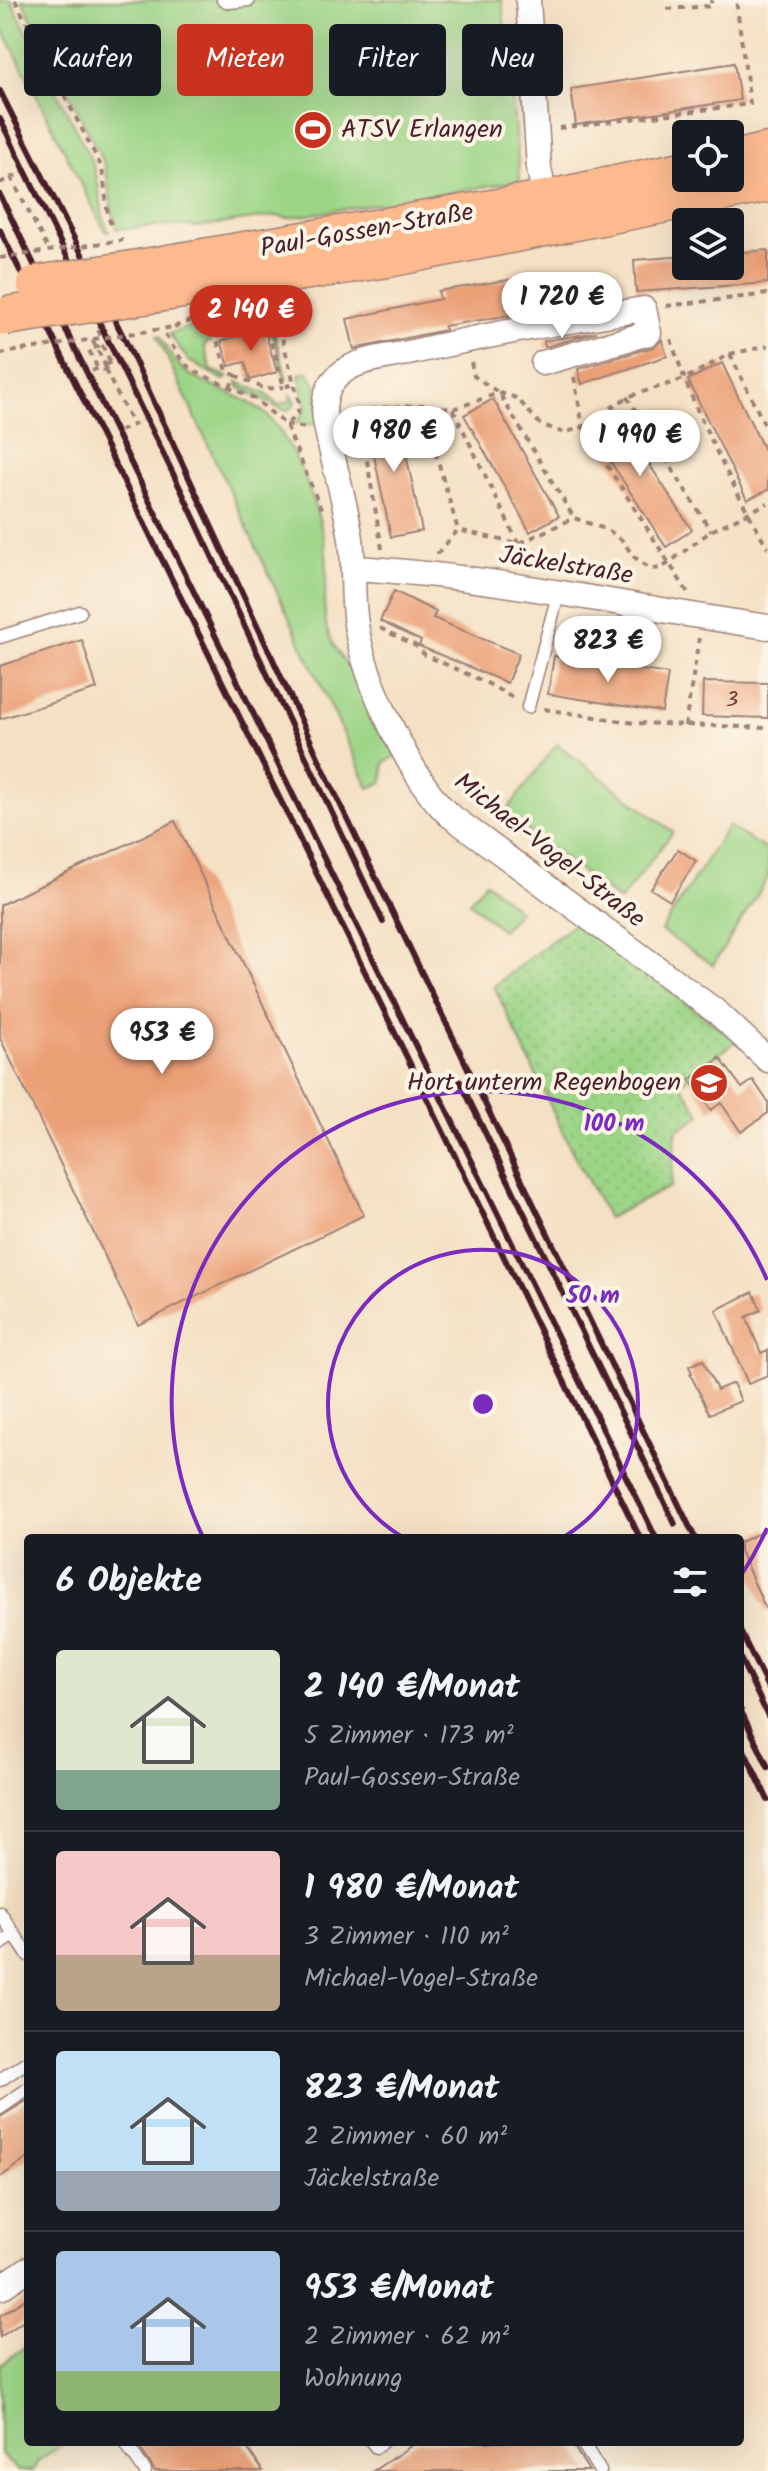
<!DOCTYPE html>
<html lang="de">
<meta charset="utf-8">
<style>
:root{--surface:#171b24;--page:#242831;--text:#f1f3f6;--muted:#9ea1a6;--line:#363941;--accent:#c8321e}
body{margin:0;font-family:Kalam,sans-serif;background:var(--page);color:var(--text);height:100vh;display:flex;flex-direction:column;font-size:30px;white-space:nowrap}
*{box-sizing:border-box;margin:0}
p{font-size:26px;color:var(--muted)}
.icon{flex:none;width:44px;height:44px;fill:none;stroke:currentColor;stroke-width:2;stroke-linecap:round;stroke-linejoin:round}
.map{position:relative;flex:1;overflow:hidden}
.panel{position:absolute;left:24px;top:1534px;width:720px;height:912px;display:flex;flex-direction:column;background:var(--surface);border-radius:8px;box-shadow:0 8px 32px #0002}
.panel>*{flex:none}
.top-card{position:absolute;left:24px;top:24px;width:720px;height:72px;display:flex;gap:16px}
.controls{position:absolute;left:672px;top:120px;display:grid;gap:16px}
.controls a{display:grid;place-items:center;width:72px;height:72px;border-radius:8px;background:var(--surface);box-shadow:0 8px 32px #0002;font-size:40px}
.price{position:absolute;translate:-50% -68px;padding:0 18px;border-radius:28px;background:#fff;color:#222;font-size:26px;line-height:52px;filter:drop-shadow(0 2px 4px #0008)}
.price::after{content:'';position:absolute;left:50%;top:48px;width:24px;height:18px;margin-left:-12px;background:inherit;clip-path:polygon(0 0,100% 0,50% 100%)}
.price.on{background:var(--accent);color:#fff}
ul{padding:0;list-style:none}
li{display:flex;align-items:center;gap:24px;height:200px;padding:0 32px}
li+li{border-top:2px solid var(--line)}
li span{display:grid;place-items:center;flex:none;width:224px;height:160px;border-radius:8px;color:#555}
li>.icon{margin-inline-start:auto}
span .icon{width:96px;height:96px;fill:#fffc;stroke-width:1}
li b{font-size:34px}
h2{display:flex;justify-content:space-between;align-items:center;height:96px;padding:0 32px;font-size:34px}
.tag{padding:0 28px;border-radius:8px;background:var(--surface);box-shadow:0 8px 32px #0002;font-size:28px;line-height:72px}
.tag.on{background:var(--accent);color:#fff}
.map>svg:first-child{display:block}
</style>
<div class="map">
<svg width="768" height="2471" viewBox="0 0 768 2471">
<defs>
<pattern id="park-dots" width="8" height="8" patternUnits="userSpaceOnUse" patternTransform="scale(2)"><rect width="8" height="8" fill="#9dd587"/><path d="M2 2h.1M6 6h.1" fill="none" stroke="#89b675" stroke-width="1.8" stroke-linecap="round"/></pattern>
</defs>
<rect width="100%" height="100%" fill="#fcf5e5"/>
<filter id="ink" filterUnits="userSpaceOnUse"><feTurbulence type="fractalNoise" baseFrequency=".0125" numOctaves="2"/><feDisplacementMap in="SourceGraphic" scale="16" xChannelSelector="R" yChannelSelector="G"/><feConvolveMatrix kernelMatrix="1 2 1 2 8 2 1 2 1" color-interpolation-filters="sRGB"/></filter>
<filter id="wash" filterUnits="userSpaceOnUse"><feTurbulence type="fractalNoise" baseFrequency=".006" numOctaves="4" result="noise"/><feDisplacementMap in="SourceGraphic" scale="32" xChannelSelector="R" yChannelSelector="G"/><feGaussianBlur stdDeviation="1.8" result="paint"/><feColorMatrix in="noise" values="0 0 0 0 0 0 0 0 0 0 0 0 0 0 0 0 0 1.4 0 .05"/><feComposite in="paint" operator="in"/></filter>
<g filter="url(#wash)">
<rect width="100%" height="100%" fill="#f4e0c3"/>
<path fill="#9dd587" stroke="#747a59" stroke-width="2" d="M0 0H11L91 160C102 183 97 209 109 231H105L0 23Z
M22 0H502L520 181 288 218 275 216 197 227 170 225 118 229C108 208 111 183 103 161Z
M265 308 269 314 287 379 285 380 268 317 246 323 243 311Z
M232 313 236 325 220 330 204 346 211 370 228 377 224 380 189 361 169 334Z
M157 336H160C167 348 174 362 185 371 212 392 252 394 274 423 299 455 321 513 326 553 329 579 320 607 328 632 337 657 354 673 368 694 380 712 387 736 396 756L384 763 383 782 369 788Z
M308 372 317 386 318 425 297 423 306 408 299 374Z
M238 382 266 394 278 405 291 401 290 393 295 401 294 406 287 411 278 408 239 387Z
M557 744 673 832 620 901 505 813Z
M728 826 768 851V878L713 965 661 931Z
M486 882 519 911 502 930 469 902Z
M28 2345V2442H65L38 2461 33 2471H18L0 2453V2364Z"/>
<path fill="url(#park-dots)" stroke="#747a59" stroke-width="2" d="M577 921 737 1041 680 1083 701 1115 676 1131 671 1186 608 1218 570 1147 494 986Z"/>
<g id="blocks">
<path fill="#eb9f74" d="M734 63 740 100 576 125 571 89Z
M768 250V283L636 292 634 260 686 256V266H730V253Z
M579 269 584 303 444 326 445 330 354 349 347 319 440 299 438 291Z
M264 328 277 372 250 380 245 362 229 366 221 341Z
M597 332 545 347 544 341Z
M662 340 667 356 582 384 578 369 653 347Z
M722 363 768 458V490L747 500 688 380Z
M493 399 559 516 530 532 464 415Z
M397 410 422 531 391 537 366 417Z
M614 410 692 530 666 547 588 427Z
M394 591 436 612 433 618 519 654 507 683 419 646 421 641 380 621Z
M82 640 97 689 0 719V666Z
M554 656 668 674 662 712 548 694Z
M703 682 768 683V718L702 716Z
M175 821 364 1215 138 1325 0 1038V905Z
M678 849 696 861 670 901 651 889Z
M720 1058 742 1088 753 1080 768 1102V1113L741 1132 721 1103 711 1110 690 1080Z
M753 1292 761 1310 746 1317 761 1353 768 1350V1376L748 1384 716 1310Z
M703 1360 717 1390 733 1383 741 1401 710 1414 690 1374 692 1373 689 1366Z
M768 1529V1614L740 1551V1542Z
M28 2100V2158L0 2177V2117Z
M28 2297V2318L0 2337V2316Z
M136 2442H243L263 2471H155Z
M417 2442H571L589 2471H373Z"/>
</g>
</g>
<g filter="url(#ink)">
<use href="#blocks" fill-opacity="0" stroke="#9f8077" stroke-width="2"/>
<g fill="none" stroke-linecap="round" stroke-linejoin="round">
<g stroke="#9f8077" stroke-width="15">
<path id="service" d="M223 0 229 2 249 0
M0 637 80 612
M528 707 559 591
M0 1913 28 1955
M0 1944 15 1935
M0 2080 28 2061
M0 2108 28 2089
M125 2442 145 2471
M372 2442 376 2447 382 2442
M582 2442 600 2471"/>
</g>
<g stroke="#9f8077" stroke-width="27">
<path id="minor" d="M528 0 539 168 545 200
M543 363 649 333 644 309C565 321 486 335 408 353 388 357 361 359 344 371 327 383 322 401 325 420 332 460 345 499 351 539 355 569 351 600 357 630 366 682 410 777 448 814L718 1013 768 1060
M354 568C494 576 630 607 768 627
M0 2288 28 2269"/>
</g>
<g stroke="#9f8077" stroke-width="41">
<path id="primary" d="M730 161 768 152
M145 268 545 200 686 170
M157 293 388 258 768 183"/>
</g>
<path stroke="#9f8077" stroke-width="4" stroke-dasharray="6 6" stroke-linecap="butt" d="M15 0 101 166C107 188 104 210 113 230
M667 9 712 6 711 0
M559 128 750 104 736 0
M11 177 49 251
M0 183 23 172
M273 304 299 402 298 413 286 425
M666 306 768 294
M237 308 242 329
M174 327 201 317
M98 330 102 338
M165 335 183 362 192 370 255 399 286 425 321 509
M671 339C692 409 732 485 768 548
M0 354 22 350
M730 354 768 432
M471 362 474 376 499 393 574 518
M105 365 115 360
M105 370 133 425
M92 371 105 365 92 339
M235 375 265 389 284 387
M574 377 583 427 688 593
M230 388 235 375 227 371 216 337 266 322 284 387 294 384
M627 397 711 531
M422 406 458 530
M453 409 518 543
M359 413 382 549
M347 415 378 408 422 405 453 409 499 393 517 398 540 424 564 433 583 427 627 397 684 379 730 354 768 346
M286 425 307 428
M120 431 143 420
M437 554 458 530 518 544 574 518 608 530 623 541 633 556 650 569 662 568 711 531 768 503
M380 628 416 646 425 655 485 682 513 698
M544 709 635 723 768 728
M685 726 699 638"/>
<use href="#service" stroke="#fff" stroke-width="12"/>
<use href="#minor" stroke="#fff" stroke-width="24"/>
<use href="#primary" stroke="#fcba8e" stroke-width="38"/>
<path stroke="#4a1f2b" stroke-width="6" d="M0 91 128 346 331 785 695 1538
M0 119 182 492 383 922
M0 195 656 1538
M0 230 425 1094 640 1538
M460 1081 675 1524
M740 1631 768 1688
M740 1658 768 1716
M740 1709 768 1767
M740 1742 768 1800"/>
<g stroke="#9f8077" stroke-width="41" stroke-linecap="butt">
<path id="primary-bridge" d="M37 285 145 268
M6 316 157 293"/>
</g>
<path stroke="#9f8077" stroke-width="4" stroke-dasharray="6 6" stroke-linecap="butt" d="M0 258 123 240
M102 345 109 359 105 370 97 367 89 350Z
M22 350 174 327"/>
<use href="#primary-bridge" stroke="#fcba8e" stroke-width="38"/>
</g>
</g>
<g fill="none" stroke="#7b2cbf" stroke-width="4">
<path d="M404 1538A155 155 0 1 1 562 1538"/>
<path d="M767 1528A310 310 0 0 1 740 1577M203 1537A310 310 0 1 1 767 1280"/>
</g>
<defs>
<g id="stadium-disc" transform="scale(2)"><circle r="9.5" fill="#c8321e" stroke="#fcf5e5"/><path d="M0-5a6.5 5 0 1 0 0 10a6.5 5 0 1 0 0-10ZM-3.5-1.8h7v3.6h-7Z" fill="#fff"/></g>
<g id="school-disc" transform="scale(2)"><circle r="9.5" fill="#c8321e" stroke="#fcf5e5"/><path d="M0-5L7-2L0 1L-7-2ZM-4 1L0 2.5L4 1V4Q0 6-4 4Z" fill="#fff"/></g>
</defs>
<g fill-rule="evenodd">
<use href="#stadium-disc" x="313" y="130"/>
<use href="#school-disc" x="709" y="1083"/>
</g>
<g text-anchor="middle" dominant-baseline="central" stroke-width="8" stroke-linejoin="round" paint-order="stroke">
<g font-size="22" fill="#723f3d">
<text x="732" y="700">3</text>
</g>
<g font-size="26" fill="#4a1f2b" stroke="#fcf5e5" text-anchor="start">
<text x="341" y="130">ATSV Erlangen</text>
<text x="681" y="1083" text-anchor="end">Hort unterm Regenbogen</text>
</g>
<g font-size="26" fill="#4a1f2b" stroke="#fcf5e5">
<text transform="translate(367 231) rotate(-10)">Paul-Gossen-Straße</text>
<text transform="translate(566 566) rotate(9)">Jäckelstraße</text>
<text transform="translate(549 851) rotate(38)">Michael-Vogel-Straße</text>
</g>
</g>
<circle cx="483" cy="1404" r="12" fill="#7b2cbf" stroke="#fcf5e5" stroke-width="4"/>
<g font-size="24" text-anchor="middle" font-weight="bold" fill="#7b2cbf" stroke="#fcf5e5" stroke-width="8" stroke-linejoin="round" paint-order="stroke">
<text x="614" y="1131">100 m</text>
<text x="593" y="1303">50 m</text>
</g>
</svg>
<div class="controls">
<a><svg class="icon" aria-label="locate" viewBox="0 0 24 24"><circle cx="12" cy="12" r="6"/><path d="M12 2v4M12 18v4M2 12h4M18 12h4"/></svg></a>
<a><svg class="icon" aria-label="layers" viewBox="0 0 24 24"><path d="M12 4l9 5-9 5-9-5zM3 14l9 5 9-5"/></svg></a>
</div>
<b class="price" style="left:562px;top:340px">1 720 €</b>
<b class="price on" style="left:251px;top:353px">2 140 €</b>
<b class="price" style="left:394px;top:474px">1 980 €</b>
<b class="price" style="left:640px;top:478px">1 990 €</b>
<b class="price" style="left:608px;top:684px">823 €</b>
<b class="price" style="left:162px;top:1076px">953 €</b>
<div class="top-card">
<a class="tag">Kaufen</a>
<a class="tag on">Mieten</a>
<a class="tag">Filter</a>
<a class="tag">Neu</a>
</div>
<section class="panel">
<h2>6 Objekte<svg class="icon" aria-label="filters" viewBox="0 0 24 24"><path d="M4 7h16M4 17h16"/><circle cx="9" cy="7" r="2"/><circle cx="15" cy="17" r="2"/></svg></h2>
<ul>
<li><span style="background:linear-gradient(#dfe7d0 75%,#7fa58c 0)"><svg class="icon" aria-label="home" viewBox="0 0 24 24"><path d="M3 11l9-7 9 7M6 9v11h12V9"/></svg></span><div><b>2 140 €/Monat</b><p>5 Zimmer · 173 m²</p><p>Paul-Gossen-Straße</p></div></li>
<li><span style="background:linear-gradient(#f6c9c9 65%,#b9a48a 0)"><svg class="icon" aria-label="home" viewBox="0 0 24 24"><path d="M3 11l9-7 9 7M6 9v11h12V9"/></svg></span><div><b>1 980 €/Monat</b><p>3 Zimmer · 110 m²</p><p>Michael-Vogel-Straße</p></div></li>
<li><span style="background:linear-gradient(#bfe0f5 75%,#9aa5b1 0)"><svg class="icon" aria-label="home" viewBox="0 0 24 24"><path d="M3 11l9-7 9 7M6 9v11h12V9"/></svg></span><div><b>823 €/Monat</b><p>2 Zimmer · 60 m²</p><p>Jäckelstraße</p></div></li>
<li><span style="background:linear-gradient(#a9c7e8 75%,#8fb573 0)"><svg class="icon" aria-label="home" viewBox="0 0 24 24"><path d="M3 11l9-7 9 7M6 9v11h12V9"/></svg></span><div><b>953 €/Monat</b><p>2 Zimmer · 62 m²</p><p>Wohnung</p></div></li>
</ul>
</section>
</div>
